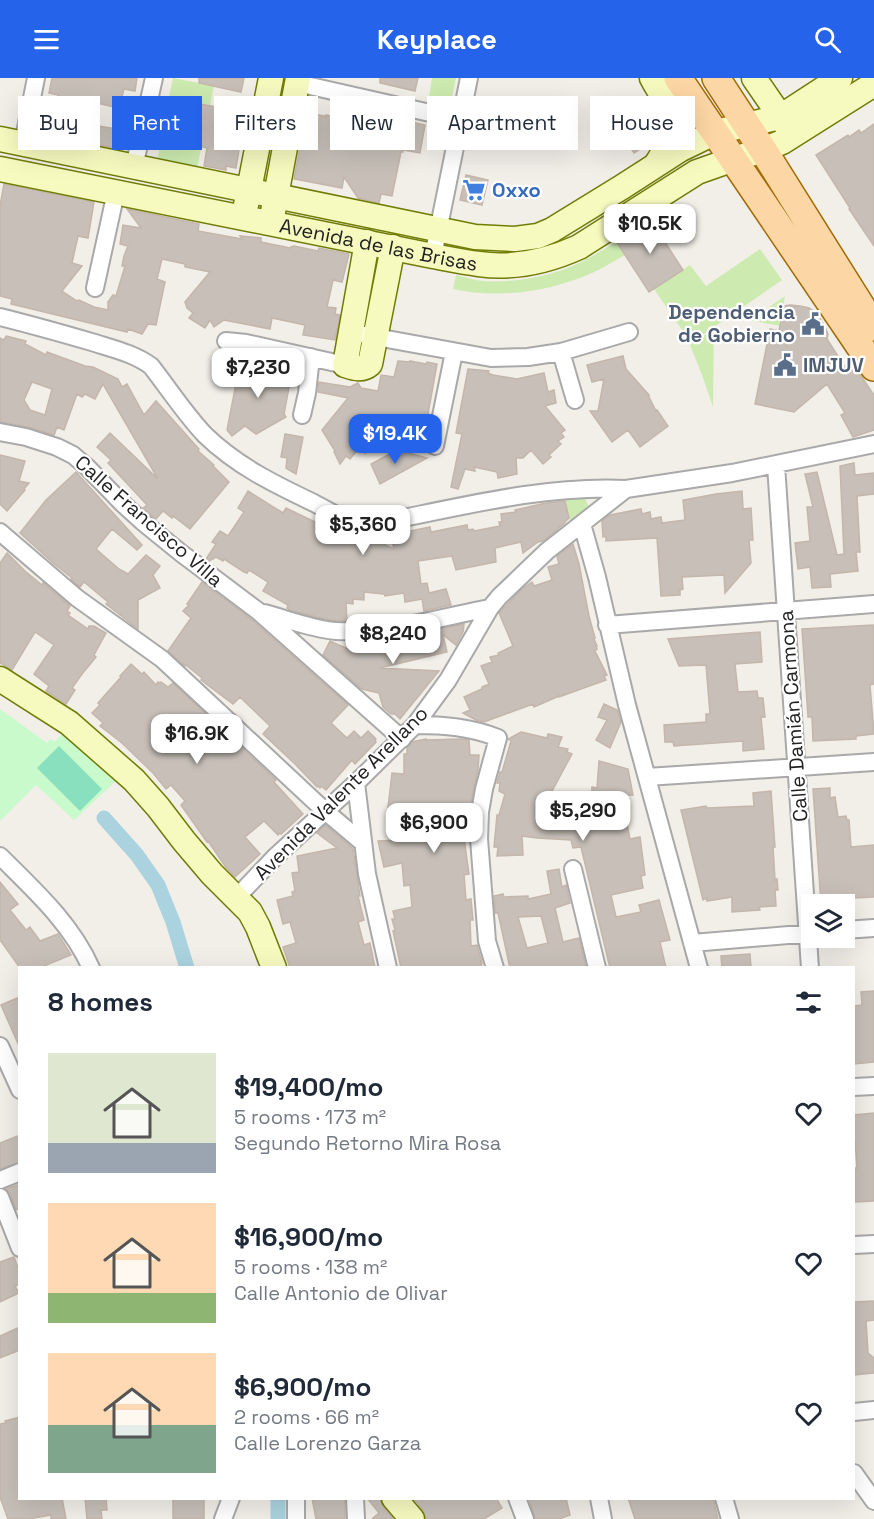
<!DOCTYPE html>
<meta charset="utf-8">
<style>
:root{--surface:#fff;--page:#f2f2f3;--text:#1f2937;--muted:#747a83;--accent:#2563eb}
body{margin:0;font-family:"Space Grotesk",sans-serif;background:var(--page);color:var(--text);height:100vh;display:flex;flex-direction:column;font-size:22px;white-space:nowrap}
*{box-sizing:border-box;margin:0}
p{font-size:20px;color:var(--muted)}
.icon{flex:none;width:33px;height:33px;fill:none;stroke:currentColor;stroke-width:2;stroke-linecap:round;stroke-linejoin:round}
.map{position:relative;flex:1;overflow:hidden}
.drawer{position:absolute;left:18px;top:888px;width:837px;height:534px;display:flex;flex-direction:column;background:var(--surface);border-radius:0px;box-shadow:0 6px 24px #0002}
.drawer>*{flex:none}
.banner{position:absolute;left:18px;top:18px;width:838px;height:54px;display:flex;gap:12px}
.tools{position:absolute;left:801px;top:816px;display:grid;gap:12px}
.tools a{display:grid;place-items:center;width:54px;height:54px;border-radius:0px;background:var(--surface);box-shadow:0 6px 24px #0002;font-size:30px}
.price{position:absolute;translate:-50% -51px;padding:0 14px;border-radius:12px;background:#fff;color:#222;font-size:20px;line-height:39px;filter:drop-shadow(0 2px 3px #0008)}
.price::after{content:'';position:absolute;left:50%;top:36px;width:18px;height:14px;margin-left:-9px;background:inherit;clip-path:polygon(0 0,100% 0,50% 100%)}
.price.current{background:var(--accent);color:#fff}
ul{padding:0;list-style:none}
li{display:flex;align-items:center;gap:18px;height:150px;padding:0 30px}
li span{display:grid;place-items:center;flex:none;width:168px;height:120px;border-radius:0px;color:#555}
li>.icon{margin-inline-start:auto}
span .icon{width:72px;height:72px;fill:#fffc;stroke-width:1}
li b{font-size:26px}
h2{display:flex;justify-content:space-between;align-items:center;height:72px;padding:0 30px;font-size:26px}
.tag{padding:0 21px;border-radius:0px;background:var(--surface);box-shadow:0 6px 24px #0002;font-size:21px;line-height:54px}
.tag.current{background:var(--accent);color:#fff}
header{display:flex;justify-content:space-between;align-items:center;height:78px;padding:0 30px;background:var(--accent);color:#fff;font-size:27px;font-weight:800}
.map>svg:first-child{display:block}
</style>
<header><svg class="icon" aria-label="menu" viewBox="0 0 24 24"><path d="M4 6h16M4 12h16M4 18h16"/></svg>Keyplace<svg class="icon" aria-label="search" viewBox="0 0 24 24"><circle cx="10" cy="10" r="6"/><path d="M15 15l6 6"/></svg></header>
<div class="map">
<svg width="874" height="1441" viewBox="0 0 874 1441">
<rect width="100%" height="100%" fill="#f2efe9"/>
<path fill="#cdebb0" d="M173 0 214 8 210 27 169 19Z
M432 0H456L451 23 429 19Z
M161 62 201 71 197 91 162 83 158 79Z
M616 164 625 177C614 183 603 190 592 195 549 214 499 221 453 211L456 197C465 199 474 202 483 203 507 205 540 200 562 192 581 186 599 174 616 164Z
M760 171 782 202 691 265 654 211 690 187 706 208Z
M785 218 780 248 750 242Z
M714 251 713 329 702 297 690 267Z
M581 418 585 420 589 429 585 435 571 447 565 421Z"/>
<path fill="#c8facc" d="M0 631 47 665 50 661 55 664 60 658 64 655 118 701 74 742 36 707 0 743Z"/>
<path fill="#88e0be" d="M59 668 102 711 80 733 37 690Z"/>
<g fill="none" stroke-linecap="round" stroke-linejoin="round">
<path stroke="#aad3df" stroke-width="15" d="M104 740 137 777 158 807 173 844 187 890
M278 1420V1441"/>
</g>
<path fill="#c7bfb8" stroke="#c4b6ab" stroke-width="1.5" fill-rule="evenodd" d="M52 0H137L135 13 124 11 120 26 116 25 115 29 83 22 78 43 58 39 59 31H56L58 17 49 15Z
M199 0H244L241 14 199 5Z
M380 0H418L415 13 380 5Z
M179 22 238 33 231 65 240 66 236 90 226 88V92L204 88 207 70 174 63 175 57H172L175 44 162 41 165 24 178 25Z
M643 32 657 53 653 63 634 75 617 49Z
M308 35 324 38 326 39V37L392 52 393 47 406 49 407 43 425 47 420 75 403 72V74H401L392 118 381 116 379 125 358 120 344 99 342 110 294 101 306 37Z
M85 46 118 51 114 70 82 63Z
M874 46V168L849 131 850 130 816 77 848 57 849 59 859 52 861 55Z
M466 97 488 102 482 127 460 122Z
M4 106 94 124 88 160 78 158 72 185 82 188 62 213 77 223 79 222 94 229 108 232V224L113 217 116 218 125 188H122L124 178 128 168 120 166 123 147 141 150 127 131 199 146 198 153 242 161 240 158 261 160V164L290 170 291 169 294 168 318 173 319 170 349 176 342 204 333 202 327 229 336 230 335 236 340 237 335 262 303 257 305 247 272 240 270 251 224 242 214 249 210 242 205 250 189 240 193 235 187 230 185 224 210 194 185 189V186L162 181 157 201 165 204 156 247 148 246 142 256 128 251 127 254 11 226 12 221 0 218V128Z
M650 141 683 192 649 214 616 163Z
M790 227 800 228 809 230 817 235 826 251 828 256 827 261 846 291 853 286 874 317V352L853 359 841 337 845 335 827 306 794 334 755 326 770 251 779 253 784 228Z
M6 258 26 263 25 266 46 277 47 274 85 288 93 289 118 301 122 309 127 306 144 337 156 323 199 371 198 373 214 387 213 388 229 404 190 451 173 438 172 440 163 433 156 441 151 437 143 430 147 427 108 385 111 382 97 369 110 355 158 401 103 306 95 321 85 316 82 319 77 316 64 352 57 349 54 357 28 349 0 344V260L4 262ZM32 304 52 311 45 337 30 332 24 322Z
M623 278 626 291 649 317H648L656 333 657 332 668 348 640 369 628 352 612 364 590 333H598L604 301 592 304 587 287Z
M261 283 278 286V288L281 289 277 307 289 309 284 336 286 339 256 356 245 348 232 358 227 352 239 290 255 293V291H260Z
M398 283 410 284V283L426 286 427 284 437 286 426 347 422 351 407 348 404 364 369 357 365 375 361 368 350 381 346 378 340 386 334 374 335 373 322 352 348 320 318 314 319 304 350 309 358 305 361 310 378 313 381 297 394 299Z
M468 291 489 293 488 295 493 297 517 301 544 295 548 314 554 312 556 325 545 328 565 352 561 355 564 359 558 363 561 366 549 377 551 379 543 386 531 372 523 380H516L517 396 498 400 497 394 474 389 475 393 465 391 458 411 451 409 462 356 456 355Z
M285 356 303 359 296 396 286 390 287 380 281 379Z
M397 372 427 380 380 406 371 386Z
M0 377 25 383 19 403 29 405 24 411 25 412 7 433 0 426Z
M854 385 855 397 874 395V416L857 418 860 474H856L858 493 830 496 831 509 812 510 810 489 798 491 795 465 810 463 807 429H813L805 396 817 394 837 477 844 476 840 388Z
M76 394 142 467 137 472 112 451 96 471 119 491 128 496 146 477 160 488 153 497 160 510 138 522V551L106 526 108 524 84 504 80 509 71 501 72 500 53 485 20 455 46 422Z
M248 413 283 435 286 430 342 457 361 463 372 461 394 471 391 457 430 449 431 454 467 447 468 452 473 451 474 453 500 448 499 444H502L501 436 516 434 515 432 546 425 565 423 569 440 565 444V445L543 463 538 464 523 475 521 464 495 470 496 484 456 492 452 478 418 483 421 506 427 505 429 515 446 511 451 527 424 533 422 521 405 524 404 515 385 518 384 516 364 514V522L353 521V526L346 525 347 543H337L320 540 290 532 287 530 288 527 263 513 268 504 249 492 247 495 244 494 224 481 223 483 216 479 209 483 206 481 216 466 212 464 220 453 228 458 244 434 238 430Z
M742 413 743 431 751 430 753 462H749L751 485 725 515 724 497 682 499 683 511 680 512V517L661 518 657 460 606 463V458L603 459 602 443 610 437 641 431 642 436 650 434 651 441 661 439 662 445 685 442 683 422 716 416Z
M573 466 579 486 589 538 595 560 594 561 597 568H596L597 571 595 573 607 597 604 598 606 602 559 619V618L534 629 533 626 484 644 476 642 463 635 470 632 464 619 482 611V609L489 606 481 588 492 584 490 579 499 577 498 575 513 568 499 535 523 510 532 504 534 508 552 502 548 489 559 486 557 478Z
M7 475 25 493 42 507 43 505 70 528 67 533 70 535 68 537 88 551 89 548H94L106 555 94 577 96 579 82 596 72 610 75 612 66 626 46 613 49 608 34 596 54 567 35 554 12 592 0 585V485Z
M202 504 251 541 348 627 331 645 347 660 354 653 361 660 368 653 376 661 375 662 376 664 355 686 352 682 326 712 321 708 320 710 318 708 317 709 295 686 263 656 270 648 240 619 233 626 201 602 202 600 186 587 185 588 168 573 191 540 183 533 189 527 187 526Z
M464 546 463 554 456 567 443 557 447 574 380 590 439 593 400 641 395 636H391L383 629 379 615 362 611 323 577 330 563 357 575 359 563 384 562Z
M874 547V606L870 607 874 656 856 658V661L813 663 812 639H808L802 551Z
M760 554 762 584 735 586 738 614 757 613 758 620H763L765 639H761L764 671 743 673V663L674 668 673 664H665L664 647 706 644V636H710L706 587 679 588 668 561Z
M131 586 142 596 144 594 156 607 158 604 160 605 161 604 168 609 173 605 276 702 274 704 303 736 281 756 279 755 278 757 264 743 245 759 260 776 235 799 225 788 208 763 207 764 181 727 185 723 171 707 166 711 153 695 122 665 100 648 103 645 92 635 100 627 98 625 121 599 120 598Z
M604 626 617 632 621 644 610 670 596 662 607 642 598 639Z
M521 654 547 660 548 656 562 659 558 669 568 671 567 674 572 676 551 715H561L560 735 580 736 582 751 609 747 605 724 591 726 592 709 597 710 599 683 628 691 633 717H621L630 761 640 759 645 797 641 798 643 810 611 817 616 839 641 834 639 827 659 822 670 862 660 864 666 890H610L581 769 573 770 571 762 537 760 522 758 523 777 497 778 498 769H494L497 737H499L505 716 499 713 500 705H497L500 694H502L511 663 508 661Z
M426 661V662L461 661 469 662 470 677H479L478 692 474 709 469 735H466L464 760 469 796 464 797 466 822 471 821 473 842H470L471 868 477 867 482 885H481L482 890H401L393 853 395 852 392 841H395L393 833 412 829 410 807 404 808 402 785 384 789 378 763 403 762 401 738H387L392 695 404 696V676H407V670L412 664Z
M830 710V720L835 719 838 739 846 738 847 742H849L851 769 874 767V819L854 820V825L821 826 813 711Z
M771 713 775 769H773L775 802 777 801 778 812H775L776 828 759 829 760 832 732 834V819L707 823V820L703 822 681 732 706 728 707 730 754 728 753 715Z
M325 747 353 771 360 818H358L364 842 358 844 364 867 370 865 375 890H290L283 869 296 865 290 844 283 846 277 822 293 818 292 814 295 813 292 795 299 794 297 778 337 770 317 755Z
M559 791 562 809 566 807 570 825 555 830 563 864 579 860 586 890H510L498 835H495L494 818 503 816 504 819 528 818V821L551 816 547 793ZM541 838 548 865 527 870 518 839Z
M0 804 18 826 10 832 26 852 30 849 40 863 58 856 71 877 39 890H20L0 862Z
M750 876 751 890H722L721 878Z
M874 913V984L854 986V928L862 927 861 914Z
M20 919V970L1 927Z
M874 1035V1123L854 1124V1090H857L855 1062H854V1037Z
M20 1057V1084L0 1091V1065Z
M20 1106V1130L16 1132 10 1115 6 1111Z
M14 1179 20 1195V1206L15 1208 19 1215 0 1224V1184Z
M874 1223V1242L866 1243 868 1275 874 1280V1295L854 1297V1224Z
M20 1249V1272L0 1280V1258Z
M20 1339V1420H62L66 1441H51V1437L29 1441H8L0 1419V1346L6 1345 5 1343Z
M85 1420H106L107 1432H101L102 1441H87Z
M173 1420H204V1441H173Z
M312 1420H345V1441H316Z
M367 1420H380L383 1429 393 1441H372L379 1435Z
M413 1420H496L502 1430 484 1441H426L423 1432Z
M529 1420H566L570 1437 559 1441H535Z
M628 1420H713L718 1441H635Z"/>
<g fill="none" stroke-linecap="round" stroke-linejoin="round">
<g stroke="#a9a9a9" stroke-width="20">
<path id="street" d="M297 5 461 42
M23 65 36 0
M134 89 154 0
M433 178 469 0
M95 210 116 114
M0 239C32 247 64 256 95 265 114 271 135 276 151 288 169 311 185 336 205 357 237 388 274 406 314 425 333 435 352 448 374 446 456 430 542 407 626 411
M365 257 491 280 528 279 561 274 629 254
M226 263 246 265 345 287
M561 274 575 322
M302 337 307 315 311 279
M0 354 26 359 57 369 73 377 87 389 122 425 144 445 181 475 258 533 402 661
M435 368 454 274
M776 387 810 890
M582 446 597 499 627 627 699 890
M0 454 77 520 162 581 325 733 363 765
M264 535C287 541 312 551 336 553 385 556 442 539 490 530
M607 547 874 526
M415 647C444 647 471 649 498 660L484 711 480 734 479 761 487 863 495 890
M647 699 874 684
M356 705 367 796 388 890
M0 778C34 812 71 845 91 890
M573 791 597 890
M236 820 275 779 356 705 415 647 448 602 490 530 499 519 547 473 626 411 732 395 874 366
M844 852 874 850
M692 865 812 855
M0 968 20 1012
M854 1009 874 1008
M0 1102 20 1094
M0 1119 20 1170
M854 1167 874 1166
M854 1334 874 1332
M854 1395 874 1423
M296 1420V1441
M355 1420 356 1441
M517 1420 525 1441
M599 1420 603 1441
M724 1420 730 1441
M223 1441 231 1420"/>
</g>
<g stroke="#707d05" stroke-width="27">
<g id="secondary">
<path d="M652 0C673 36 682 47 657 85"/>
<path d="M754 0 789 51"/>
<path d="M0 61 475 159 515 161 538 158 552 152 622 109 681 71 716 54 780 39 840 0"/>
<path id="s1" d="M0 91 433 178C449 181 464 184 479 186 514 191 548 183 579 169L697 94 734 81 763 72 782 64 874 6"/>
<path d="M246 127 271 0"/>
<path d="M273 134 298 0"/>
<path d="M367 164 345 287C354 290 362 293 370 286L393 169"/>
<path d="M0 601 69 645 134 702 158 729 184 763 212 796 250 834 258 849 274 890"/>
<path d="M394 1420 412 1441"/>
</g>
</g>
<g stroke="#a06b00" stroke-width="30">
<path id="primary" d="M678 0 874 289
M716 0 763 72 874 249"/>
</g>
<use href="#street" stroke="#fff" stroke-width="16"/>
<use href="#secondary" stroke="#f7fabf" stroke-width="24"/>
<use href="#primary" stroke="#fcd6a4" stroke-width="27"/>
</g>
<defs>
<g id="supermarket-bare" transform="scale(1.8)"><path d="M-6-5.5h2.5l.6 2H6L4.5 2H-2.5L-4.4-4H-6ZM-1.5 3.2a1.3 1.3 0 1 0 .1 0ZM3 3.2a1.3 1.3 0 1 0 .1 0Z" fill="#3f7fe0" stroke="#fff" stroke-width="2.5" paint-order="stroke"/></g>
<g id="civic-bare" transform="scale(1.8)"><path d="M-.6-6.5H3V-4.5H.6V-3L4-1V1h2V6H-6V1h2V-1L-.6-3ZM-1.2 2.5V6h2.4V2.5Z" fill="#5c6f8a" stroke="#fff" stroke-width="2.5" paint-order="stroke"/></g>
</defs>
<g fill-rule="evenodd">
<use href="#supermarket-bare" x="474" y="112"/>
<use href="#civic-bare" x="813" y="246"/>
<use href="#civic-bare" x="785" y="287"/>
</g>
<g text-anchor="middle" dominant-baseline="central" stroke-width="4.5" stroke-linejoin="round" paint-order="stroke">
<g font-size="20" font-weight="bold" fill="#366cbe" stroke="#fff" text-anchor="start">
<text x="492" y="112">Oxxo</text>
</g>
<g font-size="20" fill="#222" stroke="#fff">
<text stroke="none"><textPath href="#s1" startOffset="386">Avenida de las Brisas</textPath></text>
<text transform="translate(149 443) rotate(41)">Calle Francisco Villa</text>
<text transform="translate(793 638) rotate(-94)">Calle Damián Carmona</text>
<text transform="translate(341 715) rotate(-45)">Avenida Valente Arellano</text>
</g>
<g font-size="20" font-weight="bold" fill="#4e5e75" stroke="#fff" text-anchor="end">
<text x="795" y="234">Dependencia<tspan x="795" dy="23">de Gobierno</tspan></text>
<text x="803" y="287" text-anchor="start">IMJUV</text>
</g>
</g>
</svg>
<div class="tools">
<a><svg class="icon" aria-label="layers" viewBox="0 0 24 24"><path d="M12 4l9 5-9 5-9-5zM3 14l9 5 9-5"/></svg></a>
</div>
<b class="price" style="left:650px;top:177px">$10.5K</b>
<b class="price" style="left:258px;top:321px">$7,230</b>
<b class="price current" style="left:395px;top:387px">$19.4K</b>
<b class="price" style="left:363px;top:478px">$5,360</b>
<b class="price" style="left:393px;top:587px">$8,240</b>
<b class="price" style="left:197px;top:687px">$16.9K</b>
<b class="price" style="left:583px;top:764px">$5,290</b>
<b class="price" style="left:434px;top:776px">$6,900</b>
<div class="banner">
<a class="tag">Buy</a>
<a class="tag current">Rent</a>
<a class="tag">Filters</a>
<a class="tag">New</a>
<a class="tag">Apartment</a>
<a class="tag">House</a>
</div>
<section class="drawer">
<h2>8 homes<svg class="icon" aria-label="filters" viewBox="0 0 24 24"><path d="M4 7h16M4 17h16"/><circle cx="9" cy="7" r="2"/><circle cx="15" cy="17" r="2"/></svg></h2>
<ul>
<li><span style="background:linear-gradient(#dfe7d0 75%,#9aa5b1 0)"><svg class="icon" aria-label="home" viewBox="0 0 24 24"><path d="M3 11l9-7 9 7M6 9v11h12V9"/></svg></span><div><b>$19,400/mo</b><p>5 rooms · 173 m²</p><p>Segundo Retorno Mira Rosa</p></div><svg class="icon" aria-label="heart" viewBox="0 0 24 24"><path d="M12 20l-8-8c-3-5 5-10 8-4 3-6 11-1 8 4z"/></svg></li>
<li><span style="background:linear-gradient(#ffd9b3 75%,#8fb573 0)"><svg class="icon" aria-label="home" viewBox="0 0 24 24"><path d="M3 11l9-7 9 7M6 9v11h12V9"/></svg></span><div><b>$16,900/mo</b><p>5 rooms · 138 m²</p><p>Calle Antonio de Olivar</p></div><svg class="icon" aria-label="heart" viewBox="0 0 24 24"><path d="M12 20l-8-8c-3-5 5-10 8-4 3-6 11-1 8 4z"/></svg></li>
<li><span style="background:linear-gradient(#ffd9b3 60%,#7fa58c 0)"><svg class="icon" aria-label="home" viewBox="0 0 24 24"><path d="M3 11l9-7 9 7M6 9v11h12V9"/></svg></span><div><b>$6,900/mo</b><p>2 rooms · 66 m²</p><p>Calle Lorenzo Garza</p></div><svg class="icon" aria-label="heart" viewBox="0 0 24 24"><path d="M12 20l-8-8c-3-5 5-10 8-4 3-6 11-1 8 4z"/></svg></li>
</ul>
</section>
</div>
